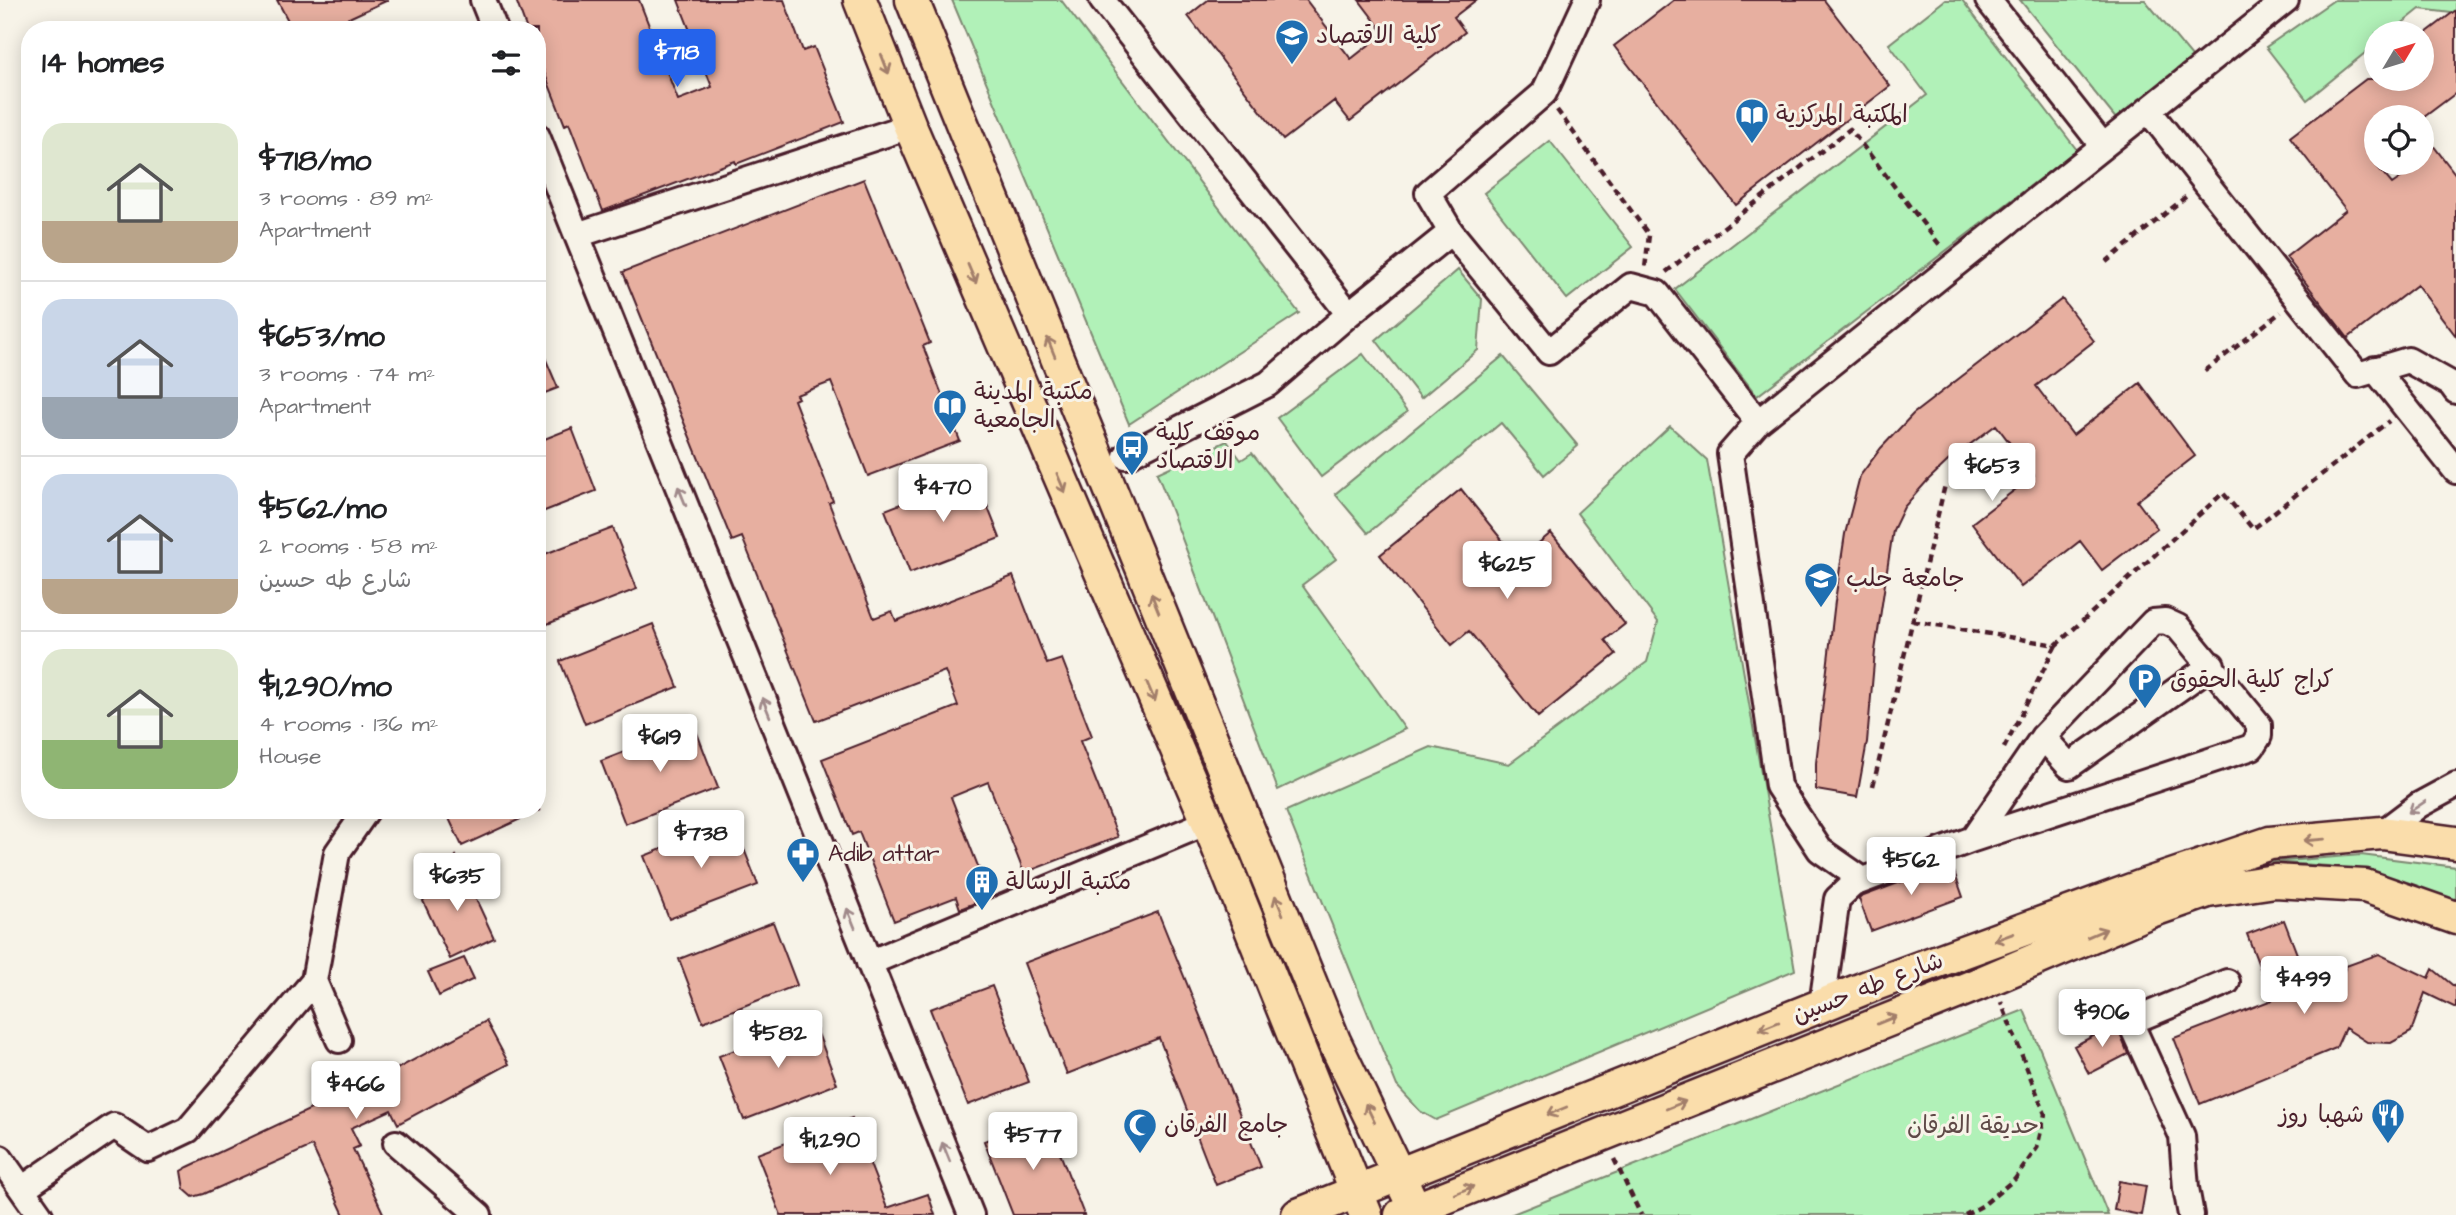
<!DOCTYPE html>
<meta charset="utf-8">
<style>
:root{--surface:#fff;--page:#f2f2f2;--text:#202124;--muted:#757577;--line:#e0e0e0;--accent:#2563eb}
body{margin:0;font-family:"Architects Daughter","Playpen Sans Arabic",sans-serif;background:var(--page);color:var(--text);height:100vh;display:flex;flex-direction:column;font-size:26px;white-space:nowrap}
*{box-sizing:border-box;margin:0}
p{font-size:23px;color:var(--muted)}
.icon{flex:none;width:38px;height:38px;fill:none;stroke:currentColor;stroke-width:2;stroke-linecap:round;stroke-linejoin:round}
.map{position:relative;flex:1;overflow:hidden}
.sheet{position:absolute;left:21px;top:21px;width:525px;height:798px;display:flex;flex-direction:column;background:var(--surface);border-radius:28px;box-shadow:0 4px 18px #0003}
.sheet>*{flex:none}
.needle{width:46px;rotate:52deg}
.fabs{position:absolute;left:2364px;top:21px;display:grid;gap:14px}
.fabs a{display:grid;place-items:center;width:70px;height:70px;border-radius:50%;background:var(--surface);box-shadow:0 4px 18px #0003;font-size:35px}
.price{position:absolute;translate:-50% -60px;padding:0 16px;border-radius:7px;background:#fff;color:#222;font-size:23px;line-height:46px;filter:drop-shadow(0 2px 4px #0008)}
.price::after{content:'';position:absolute;left:50%;top:42px;width:21px;height:16px;margin-left:-10px;background:inherit;clip-path:polygon(0 0,100% 0,50% 100%)}
.price.on{background:var(--accent);color:#fff}
ul{padding:0;list-style:none}
li{display:flex;align-items:center;gap:21px;height:175px;padding:0 21px}
li+li{border-top:2px solid var(--line)}
li span{display:grid;place-items:center;flex:none;width:196px;height:140px;border-radius:21px;color:#555}
li>.icon{margin-inline-start:auto}
span .icon{width:84px;height:84px;fill:#fffc;stroke-width:1}
li b{font-size:30px}
h2{display:flex;justify-content:space-between;align-items:center;height:84px;padding:0 21px;font-size:30px}
.map>svg:first-child{display:block}
</style>
<div class="map">
<svg width="2456" height="1215" viewBox="0 0 2456 1215">
<rect width="100%" height="100%" fill="#f7f3e8"/>
<filter id="ink" filterUnits="userSpaceOnUse"><feTurbulence type="fractalNoise" baseFrequency=".0143" numOctaves="2"/><feDisplacementMap in="SourceGraphic" scale="14" xChannelSelector="R" yChannelSelector="G"/><feConvolveMatrix kernelMatrix="1 2 1 2 8 2 1 2 1" color-interpolation-filters="sRGB"/></filter>
<g filter="url(#ink)">
<path fill="#b1f1b8" stroke="#7e8872" stroke-width="2" d="M952 0H1061L1299 313 1129 424Z
M1945 0H1962L2077 150 1757 396 1675 289 1927 95 1889 44Z
M2020 0H2145L2193 58 2117 120Z
M2334 0H2456V19L2451 13 2420 9 2390 33H2376V44L2307 100 2266 47Z
M1550 141 1633 247 1567 299 1484 193Z
M1458 270 1482 299 1478 350 1421 398 1376 340Z
M1363 354 1407 412 1321 477 1277 418Z
M1503 356 1578 446 1544 475 1501 423 1368 533 1335 494Z
M1670 426 1707 460 1795 970 1436 1120 1420 1111 1397 1086 1286 811 1431 747 1509 764 1647 662 1658 622 1577 513Z
M1227 441 1241 460 1252 453 1336 559 1302 585 1405 729 1278 790 1157 473Z
M2361 855 2456 867V901L2328 866 2270 862Z
M2024 1010 2108 1215H1510Z"/>
<path fill="#e7afa0" stroke="#4a1f2b" stroke-width="2" d="M277 0H388L323 30H293Z
M516 0H639L678 100 712 87 678 0H784L803 51 814 47 844 122 736 164 735 161 603 211 569 123 565 125 537 54V30H527Z
M1208 0H1306L1351 59 1384 33 1359 0H1476L1454 17 1465 32 1350 121 1334 101 1283 140 1188 16Z
M1674 0H1824L1890 86 1736 205 1614 46Z
M2456 10V93L2424 117H2376V165L2392 184 2422 163V131L2456 175V336L2417 285 2348 338 2286 257 2346 210 2290 137 2366 79H2422V36Z
M864 179 930 343 923 346 960 441 868 476 831 382 796 395 798 398 794 400 833 501 829 503 874 618 892 611 896 621 1013 576 1047 664 1062 659 1092 736 1080 741 1118 837 1024 873 988 782 951 797 990 897 960 909 956 897 894 921 859 832 852 835 822 759 958 706 945 671 816 721 742 537 732 541 623 272Z
M2062 299 2094 341 2036 386 2073 435 2140 383 2195 456 2137 501 2157 528 2102 570 2080 541 2021 587 1972 523 2034 475 1996 425 1948 461 1928 480 1904 507 1893 530 1875 651 1867 742 1857 797 1816 790V763L1835 601 1845 534 1860 476 1881 448 1913 414Z
M537 339 558 388 537 396Z
M572 428 596 491 537 514V442Z
M975 475 1000 538 910 573 885 510Z
M1461 489 1518 560 1551 533 1625 624 1605 640 1616 654 1538 717 1469 631 1452 645 1380 555Z
M613 528 637 589 537 628V557Z
M653 624 678 687 585 724 560 661Z
M694 725 718 788 625 824 601 761Z
M445 810H540L462 846Z
M733 821 758 885 669 919 644 856Z
M456 856 494 938 450 959 423 901Z
M1951 863 1963 897 1871 931 1859 899 1861 897Z
M1158 912 1261 1167 1216 1185 1159 1038 1067 1074 1024 963Z
M2284 920 2308 983 2334 995 2346 966 2379 954 2429 978 2433 969 2456 988V1008L2425 993 2411 1032 2391 1043 2367 1042 2345 1028 2336 1048 2200 1104 2174 1038 2272 1000 2247 934Z
M773 922 797 985 703 1022 679 959Z
M464 958 474 979 439 996 428 972Z
M992 986 1029 1082 968 1105 930 1009Z
M813 1020 837 1084 744 1120 719 1056Z
M486 1021 509 1064 398 1124 391 1110 351 1128 360 1146 353 1149 384 1215H344L312 1146 204 1194 193 1197 184 1189 181 1171 188 1167 366 1083 367 1085Z
M2116 1024 2128 1054 2089 1074 2074 1046Z
M1046 1117 1084 1215H1013L984 1141Z
M852 1118 887 1208 928 1194 935 1215H781L757 1154Z
M2119 1181 2146 1186 2141 1215 2114 1210Z"/>
<g fill="none" stroke-linecap="round" stroke-linejoin="round">
<g stroke="#4a1f2b" stroke-width="30">
<path id="minor" d="M483 0 495 30
M1102 0 1349 314 1268 384 1126 456
M1988 0 2103 146
M2148 110 2358 375 2408 360 2451 384 2456 391
M537 136 971 1215
M1451 232 1428 193 1544 93 1587 0
M577 235 910 126
M1349 314 1451 232 1549 352 1631 286 1657 293 1758 422 2286 0
M2375 369 2456 471
M1758 422 1730 454 1778 786 1820 850 1863 880
M2043 737 2069 766 2212 665
M2382 833 2419 805 2456 785
M869 963 1208 822
M1822 1005 1837 899 1853 884 1973 839 2043 737 2153 622 2165 621 2178 627 2259 725V736L2252 747 1973 839
M339 1040 314 981 337 853 367 810
M396 1143 479 1215
M0 1158 40 1215
M22 1189 114 1126 148 1149 188 1130 314 981
M2191 1215 2186 1188 2182 1136 2130 1022 2227 982"/>
</g>
<g stroke="#4a1f2b" stroke-width="37">
<path id="major" d="M860 0 910 126 1208 822 1366 1215
M912 0 1334 1041 1415 1209
M1298 1215 1870 986 2145 885 2270 843 2382 833 2456 843
M1401 1215 1976 985 2148 912 2208 891 2275 881 2365 886 2456 918"/>
</g>
<path stroke="#4a1f2b" stroke-width="4.5" stroke-dasharray="7 5" stroke-linecap="butt" d="M1557 110 1649 235 1645 268
M2106 262 2188 195
M1666 272 1850 129 1942 248
M2205 371 2281 312
M1913 621 2056 645 2223 493 2253 529 2389 421
M2004 748 2056 645
M1873 786 1945 485
M1614 1159 1641 1215
M1965 1215 1982 1206 2015 1179 2037 1148 2045 1114 2001 1002"/>
<use href="#minor" stroke="#f7f3e8" stroke-width="24"/>
<use href="#major" stroke="#faddab" stroke-width="32"/>
</g>
<defs><path id="oneway-shaft" d="M-6 0H5M1.5-3L5.5 0L1.5 3" fill="none" stroke-width="1.6" stroke-linecap="round" stroke-linejoin="round" transform="scale(1.75)"/></defs>
<g stroke="#a27e6b">
<use href="#oneway-shaft" transform="translate(885 64) rotate(69)"/>
<use href="#oneway-shaft" transform="translate(972 274) rotate(67)"/>
<use href="#oneway-shaft" transform="translate(1051 347) rotate(-112)"/>
<use href="#oneway-shaft" transform="translate(1061 483) rotate(67)"/>
<use href="#oneway-shaft" transform="translate(1155 603) rotate(-112)"/>
<use href="#oneway-shaft" transform="translate(1151 692) rotate(67)"/>
<use href="#oneway-shaft" transform="translate(2314 840) rotate(175)"/>
<use href="#oneway-shaft" transform="translate(1279 905) rotate(-112)"/>
<use href="#oneway-shaft" transform="translate(2097 933) rotate(-23)"/>
<use href="#oneway-shaft" transform="translate(2004 937) rotate(160)"/>
<use href="#oneway-shaft" transform="translate(1887 1020) rotate(-22)"/>
<use href="#oneway-shaft" transform="translate(1769 1026) rotate(158)"/>
<use href="#oneway-shaft" transform="translate(1676 1105) rotate(-22)"/>
<use href="#oneway-shaft" transform="translate(1557 1111) rotate(158)"/>
<use href="#oneway-shaft" transform="translate(1370 1113) rotate(-116)"/>
<use href="#oneway-shaft" transform="translate(1464 1190) rotate(-22)"/>
</g>
<g stroke="#a0898a">
<use href="#oneway-shaft" transform="translate(682 496) rotate(-112)"/>
<use href="#oneway-shaft" transform="translate(766 707) rotate(-112)"/>
<use href="#oneway-shaft" transform="translate(2417 807) rotate(146)"/>
<use href="#oneway-shaft" transform="translate(851 918) rotate(-112)"/>
<use href="#oneway-shaft" transform="translate(946 1152) rotate(-112)"/>
</g>
</g>
<defs>
<g id="university-pin" transform="scale(1.75)"><path d="M0 17L-7.5 6A9.5 9.5 0 1 1 7.5 6Z" fill="#1f6fb2" stroke="#f7f3e8"/><path d="M0-5L7-2L0 1L-7-2ZM-4 1L0 2.5L4 1V4Q0 6-4 4Z" fill="#fff"/></g>
<g id="library-pin" transform="scale(1.75)"><path d="M0 17L-7.5 6A9.5 9.5 0 1 1 7.5 6Z" fill="#1f6fb2" stroke="#f7f3e8"/><path d="M-6-4Q-3-5.5-.7-3.5V5Q-3 3-6 4ZM6-4Q3-5.5 .7-3.5V5Q3 3 6 4Z" fill="#fff"/></g>
<g id="bus-pin" transform="scale(1.75)"><path d="M0 17L-7.5 6A9.5 9.5 0 1 1 7.5 6Z" fill="#1f6fb2" stroke="#f7f3e8"/><path d="M-5-6H5V4H4V6H2V4H-2V6H-4V4H-5ZM-3.5-4V0h7V-4ZM-3.5 1.2v1.5H-2V1.2ZM2 1.2v1.5H3.5V1.2Z" fill="#fff"/></g>
<g id="parking-pin" transform="scale(1.75)"><path d="M0 17L-7.5 6A9.5 9.5 0 1 1 7.5 6Z" fill="#1f6fb2" stroke="#f7f3e8"/><path d="M-3.5-5.5H1a3.5 3.5 0 0 1 0 7H-1V5.5H-3.5ZM-1-3.4V-.6H.8a1.4 1.4 0 0 0 0-2.8Z" fill="#fff"/></g>
<g id="pharmacy-pin" transform="scale(1.75)"><path d="M0 17L-7.5 6A9.5 9.5 0 1 1 7.5 6Z" fill="#1f6fb2" stroke="#f7f3e8"/><path d="M-2-6h4v4h4v4h-4v4h-4v-4h-4v-4h4Z" fill="#fff"/></g>
<g id="building-pin" transform="scale(1.75)"><path d="M0 17L-7.5 6A9.5 9.5 0 1 1 7.5 6Z" fill="#1f6fb2" stroke="#f7f3e8"/><path d="M-4-6H4V6H1V3H-1V6H-4ZM-2.5-4.3h1.7v1.8h-1.7ZM.8-4.3h1.7v1.8H.8ZM-2.5-1h1.7V.8h-1.7ZM.8-1h1.7V.8H.8Z" fill="#fff"/></g>
<g id="restaurant-pin" transform="scale(1.75)"><path d="M0 17L-7.5 6A9.5 9.5 0 1 1 7.5 6Z" fill="#1f6fb2" stroke="#f7f3e8"/><path d="M-5-6h1v4h1v-4h1v4h1v-4h1v5L-1.5 .5V6h-2V.5L-5-1ZM5-6V6H3V1.5H1.5Q1.5-4 5-6Z" fill="#fff"/></g>
<g id="mosque-pin" transform="scale(1.75)"><path d="M0 17L-7.5 6A9.5 9.5 0 1 1 7.5 6Z" fill="#1f6fb2" stroke="#f7f3e8"/><path d="M3.5-4.9A6 6 0 1 0 3.5 4.9A5 5 0 1 1 3.5-4.9Z" fill="#fff"/></g>
</defs>
<g fill-rule="evenodd">
<use href="#university-pin" x="1292" y="36"/>
<use href="#library-pin" x="1752" y="115"/>
<use href="#library-pin" x="950" y="406"/>
<use href="#bus-pin" x="1132" y="447"/>
<use href="#university-pin" x="1821" y="579"/>
<use href="#parking-pin" x="2145" y="680"/>
<use href="#pharmacy-pin" x="803" y="854"/>
<use href="#building-pin" x="982" y="882"/>
<use href="#restaurant-pin" x="2388" y="1115"/>
<use href="#mosque-pin" x="1140" y="1125"/>
</g>
<g text-anchor="middle" dominant-baseline="central" stroke-width="6" stroke-linejoin="round" paint-order="stroke">
<g font-size="24" fill="#4a1f2b" stroke="#f7f3e8" text-anchor="start">
<text x="1316" y="36">كلية الاقتصاد</text>
<text x="1776" y="115">المكتبة المركزية</text>
<text x="974" y="392">مكتبة المدينة<tspan x="974" dy="28">الجامعية</tspan></text>
<text x="1156" y="433">موقف كلية<tspan x="1156" dy="28">الاقتصاد</tspan></text>
<text x="1846" y="579">جامعة حلب</text>
<text x="2170" y="680">كراج كلية الحقوق</text>
<text x="828" y="854">Adib attar</text>
<text x="1006" y="882">مكتبة الرسالة</text>
<text x="2364" y="1115" text-anchor="end">شهبا روز</text>
<text x="1164" y="1125">جامع الفرقان</text>
</g>
<g font-size="24" fill="#4a1f2b" stroke="#f7f3e8">
<text transform="translate(1868 988) rotate(-21)">شارع طه حسين</text>
</g>
<g font-size="24" fill="#5f4947" stroke="#f7f3e8">
<text x="1973" y="1126">حديقة الفرقان</text>
</g>
</g>
</svg>
<div class="fabs">
<a><svg class="needle" viewBox="-14 -14 28 28"><path d="M0-13l5 13h-10z" fill="#e53935"/><path d="M0 13l5-13h-10z" fill="#757577"/></svg></a>
<a><svg class="icon" aria-label="locate" viewBox="0 0 24 24"><circle cx="12" cy="12" r="6"/><path d="M12 2v4M12 18v4M2 12h4M18 12h4"/></svg></a>
</div>
<b class="price on" style="left:677px;top:89px">$718</b>
<b class="price" style="left:1992px;top:503px">$653</b>
<b class="price" style="left:943px;top:524px">$470</b>
<b class="price" style="left:1507px;top:601px">$625</b>
<b class="price" style="left:660px;top:774px">$619</b>
<b class="price" style="left:701px;top:870px">$738</b>
<b class="price" style="left:1911px;top:897px">$562</b>
<b class="price" style="left:457px;top:913px">$635</b>
<b class="price" style="left:2304px;top:1016px">$499</b>
<b class="price" style="left:2102px;top:1049px">$906</b>
<b class="price" style="left:778px;top:1070px">$582</b>
<b class="price" style="left:356px;top:1121px">$466</b>
<b class="price" style="left:1033px;top:1172px">$577</b>
<b class="price" style="left:830px;top:1177px">$1,290</b>
<section class="sheet">
<h2>14 homes<svg class="icon" aria-label="filters" viewBox="0 0 24 24"><path d="M4 7h16M4 17h16"/><circle cx="9" cy="7" r="2"/><circle cx="15" cy="17" r="2"/></svg></h2>
<ul>
<li><span style="background:linear-gradient(#dfe7d0 70%,#b9a48a 0)"><svg class="icon" aria-label="home" viewBox="0 0 24 24"><path d="M3 11l9-7 9 7M6 9v11h12V9"/></svg></span><div><b>$718/mo</b><p>3 rooms · 89 m²</p><p>Apartment</p></div></li>
<li><span style="background:linear-gradient(#c9d6e8 70%,#9aa5b1 0)"><svg class="icon" aria-label="home" viewBox="0 0 24 24"><path d="M3 11l9-7 9 7M6 9v11h12V9"/></svg></span><div><b>$653/mo</b><p>3 rooms · 74 m²</p><p>Apartment</p></div></li>
<li><span style="background:linear-gradient(#c9d6e8 75%,#b9a48a 0)"><svg class="icon" aria-label="home" viewBox="0 0 24 24"><path d="M3 11l9-7 9 7M6 9v11h12V9"/></svg></span><div><b>$562/mo</b><p>2 rooms · 58 m²</p><p>شارع طه حسين</p></div></li>
<li><span style="background:linear-gradient(#dfe7d0 65%,#8fb573 0)"><svg class="icon" aria-label="home" viewBox="0 0 24 24"><path d="M3 11l9-7 9 7M6 9v11h12V9"/></svg></span><div><b>$1,290/mo</b><p>4 rooms · 136 m²</p><p>House</p></div></li>
</ul>
</section>
</div>
